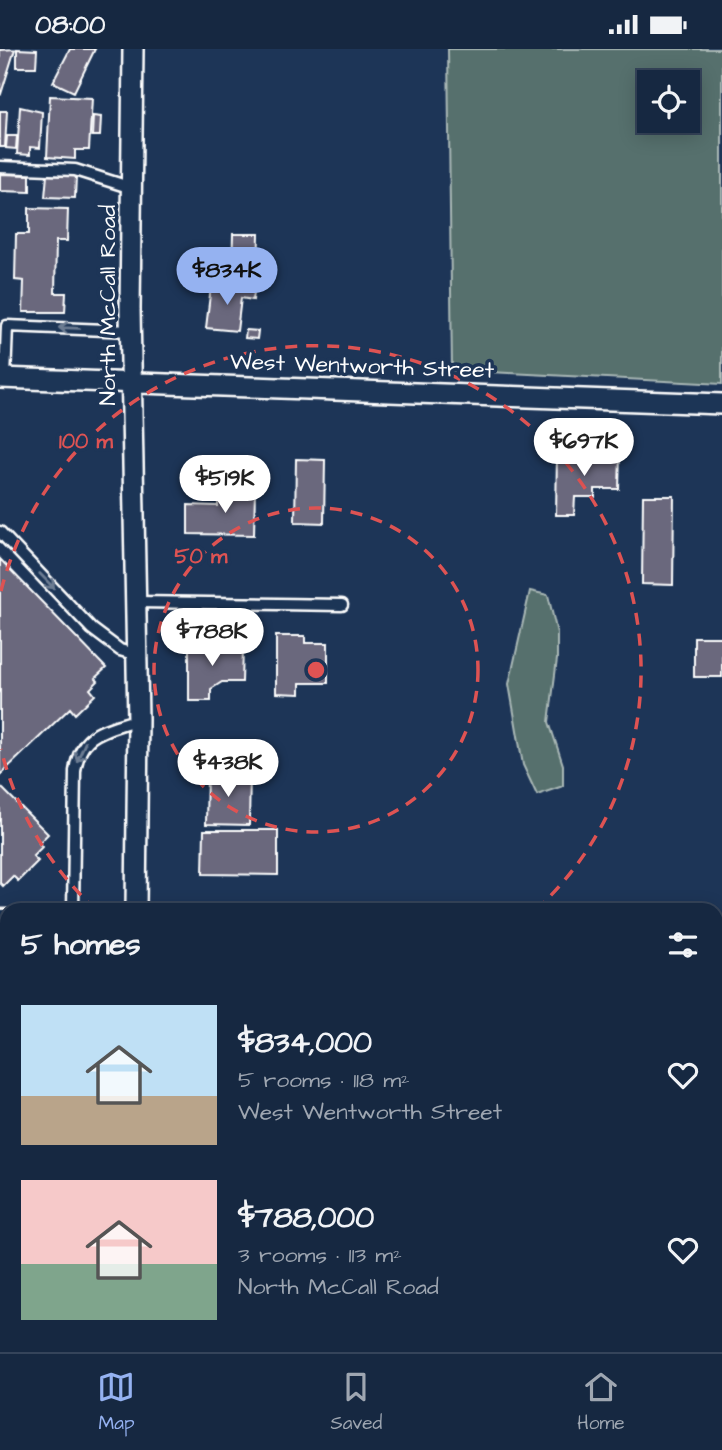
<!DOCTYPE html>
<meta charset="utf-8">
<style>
:root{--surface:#162841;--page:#23344c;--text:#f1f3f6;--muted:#9ea6b1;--line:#35445a;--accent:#95b2f1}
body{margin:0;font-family:"Architects Daughter",sans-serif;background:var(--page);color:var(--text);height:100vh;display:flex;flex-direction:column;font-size:26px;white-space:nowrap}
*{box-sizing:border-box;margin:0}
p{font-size:23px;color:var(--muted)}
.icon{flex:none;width:38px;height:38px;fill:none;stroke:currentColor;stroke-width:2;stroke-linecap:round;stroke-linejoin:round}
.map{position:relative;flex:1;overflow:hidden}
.drawer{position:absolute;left:0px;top:854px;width:723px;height:450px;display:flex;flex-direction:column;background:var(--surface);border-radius:21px 21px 0 0;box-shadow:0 4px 18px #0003,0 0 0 2px var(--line)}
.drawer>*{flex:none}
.controls{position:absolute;left:637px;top:21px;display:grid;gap:14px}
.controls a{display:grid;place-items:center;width:63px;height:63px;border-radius:0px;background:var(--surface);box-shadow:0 4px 18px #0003,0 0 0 2px var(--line);font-size:35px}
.price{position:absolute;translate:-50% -60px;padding:0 16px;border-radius:24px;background:#fff;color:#222;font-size:23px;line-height:46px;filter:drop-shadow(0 2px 4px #0008)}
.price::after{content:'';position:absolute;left:50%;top:42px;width:21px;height:16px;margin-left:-10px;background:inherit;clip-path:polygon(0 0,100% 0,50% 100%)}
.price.selected{background:var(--accent);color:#111}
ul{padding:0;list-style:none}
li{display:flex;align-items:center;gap:21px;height:175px;padding:0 21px}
li span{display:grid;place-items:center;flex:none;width:196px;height:140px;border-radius:0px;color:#555}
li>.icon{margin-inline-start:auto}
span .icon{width:84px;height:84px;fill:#fffc;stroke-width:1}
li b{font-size:30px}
h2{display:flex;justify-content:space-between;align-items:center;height:84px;padding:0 21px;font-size:30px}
.status{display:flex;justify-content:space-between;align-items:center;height:49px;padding:0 35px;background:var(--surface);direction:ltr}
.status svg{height:19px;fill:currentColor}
.tabs{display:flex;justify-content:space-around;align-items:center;height:98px;border-top:2px solid var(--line);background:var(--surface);font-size:19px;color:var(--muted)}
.tabs a{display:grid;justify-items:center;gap:4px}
.tabs .selected{color:var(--accent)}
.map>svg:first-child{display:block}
</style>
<div class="status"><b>08:00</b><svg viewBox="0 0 49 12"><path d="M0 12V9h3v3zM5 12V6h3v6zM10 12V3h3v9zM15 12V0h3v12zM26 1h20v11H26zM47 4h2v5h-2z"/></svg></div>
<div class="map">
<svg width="722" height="1303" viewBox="0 0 722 1303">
<rect width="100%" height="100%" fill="#1d3557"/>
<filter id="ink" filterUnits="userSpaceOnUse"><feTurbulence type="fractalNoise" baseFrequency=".0143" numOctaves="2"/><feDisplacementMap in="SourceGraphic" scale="14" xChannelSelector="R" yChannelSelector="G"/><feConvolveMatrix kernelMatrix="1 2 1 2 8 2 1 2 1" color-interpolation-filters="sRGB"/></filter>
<g filter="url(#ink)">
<path fill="#56706d" stroke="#aab8b6" stroke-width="2" fill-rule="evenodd" d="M448 0H722V335L452 321ZM688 33V72H649V33Z
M530 542 548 546 557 584V610L549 673 563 716V737L537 746 523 716 509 635Z
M716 1071H722V1213H716Z
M716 1260H722V1303H367V1297H716Z"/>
<path fill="#6a687d" stroke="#fff" stroke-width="2" d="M15 0 1 45 0 44V1Z
M17 0 37 1 36 18H17Z
M70 0H95L74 43 53 33Z
M50 47 92 49 89 101H75V110L47 108Z
M20 58 42 63 40 99 30 98V106L17 105Z
M0 62H7L5 98H0Z
M93 67 101 68 100 87H92Z
M7 87H17L16 100 6 99Z
M0 125 30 126V143L0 142Z
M47 126 76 127 75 149 45 148Z
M29 159 68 160 67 192H56L55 244H66L65 263H23L24 232 15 231 16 185H29Z
M233 185H259L258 223H232Z
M243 234 255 235 253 251 241 249 237 282 206 279 211 237 242 241Z
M246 281 258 282 257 290 245 289Z
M557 404 620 405 619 440H595V448H575L574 466H556Z
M296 410 325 411 324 474 295 473Z
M218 440H255L254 486 188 485V456L218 457Z
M643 447H674L673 536 642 535Z
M0 510 106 619 95 629 98 632 90 640 95 646 75 665 70 659 0 726Z
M276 587H305V594H328V634H300V645L276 644Z
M694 588H722V628H694Z
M189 592H219V599H243L242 633H222L211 640V652H189Z
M207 724 250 725 249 776 206 775Z
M0 737 48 785 39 794 42 798 33 807 38 812 18 832 13 827 3 837 0 834Z
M204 781H278V826L203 825Z
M0 1128H7V1161H1L0 1156Z
M0 1183H7V1216H0Z
M14 1297H77V1302L14 1301Z
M666 1297H722V1303H666Z"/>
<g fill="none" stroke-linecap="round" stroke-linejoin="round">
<g stroke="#fff" stroke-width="15">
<path id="lane" d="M0 118 75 121 132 139
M5 329 7 277 131 282
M0 483 92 580 120 601 137 606
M136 553 342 556
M73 861 75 722C81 682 104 682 138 670
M0 866H7
M0 930H7
M602 1303V1297"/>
</g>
<g stroke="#fff" stroke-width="24">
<path id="street" d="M133 0 130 261 138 670 136 861
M0 329 722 355
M0 1001H7
M716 1031H722
M716 1250H722
M130 1303V1297"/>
</g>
<use href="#lane" stroke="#1d3557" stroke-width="10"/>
<use href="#street" stroke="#1d3557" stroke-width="19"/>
</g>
<defs><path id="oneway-shaft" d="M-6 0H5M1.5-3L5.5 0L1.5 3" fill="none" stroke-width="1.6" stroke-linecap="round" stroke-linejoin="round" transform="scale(1.75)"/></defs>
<g stroke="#6c7c92">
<use href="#oneway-shaft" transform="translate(69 279) rotate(-178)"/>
<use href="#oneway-shaft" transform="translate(47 532) rotate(46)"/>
<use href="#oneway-shaft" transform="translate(81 703) rotate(114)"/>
</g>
</g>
<g fill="none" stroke="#de5353" stroke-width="3.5" stroke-dasharray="12 9">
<circle cx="316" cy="621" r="162"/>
<path d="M96 861A325 325 0 0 1 1 700M1 542A325 325 0 1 1 536 861"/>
</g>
<g text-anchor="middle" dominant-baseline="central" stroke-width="7" stroke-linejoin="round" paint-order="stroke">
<g font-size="23" fill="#fff" stroke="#1d3557">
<text transform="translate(108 256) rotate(-90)">North McCall Road</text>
<text transform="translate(362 317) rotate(2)">West Wentworth Street</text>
</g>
</g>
<circle cx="316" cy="621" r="10" fill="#de5353" stroke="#1d3557" stroke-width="3.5"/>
<g font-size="21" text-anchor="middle" font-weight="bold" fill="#de5353" stroke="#1d3557" stroke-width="7" stroke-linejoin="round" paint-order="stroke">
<text x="86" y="399">100 m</text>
<text x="201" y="514">50 m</text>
</g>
</svg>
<div class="controls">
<a><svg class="icon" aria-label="locate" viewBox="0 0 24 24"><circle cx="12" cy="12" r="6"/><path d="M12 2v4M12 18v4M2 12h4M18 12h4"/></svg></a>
</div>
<b class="price selected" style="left:227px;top:258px">$834K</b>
<b class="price" style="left:584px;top:429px">$697K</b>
<b class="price" style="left:225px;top:466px">$519K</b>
<b class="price" style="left:212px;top:619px">$788K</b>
<b class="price" style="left:228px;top:750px">$438K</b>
<section class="drawer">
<h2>5 homes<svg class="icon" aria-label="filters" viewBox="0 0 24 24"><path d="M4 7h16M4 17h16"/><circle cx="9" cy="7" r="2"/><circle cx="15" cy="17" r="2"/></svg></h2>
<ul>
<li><span style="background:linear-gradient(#bfe0f5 65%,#b9a48a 0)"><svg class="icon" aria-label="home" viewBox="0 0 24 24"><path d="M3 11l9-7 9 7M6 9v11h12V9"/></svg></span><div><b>$834,000</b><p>5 rooms · 118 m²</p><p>West Wentworth Street</p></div><svg class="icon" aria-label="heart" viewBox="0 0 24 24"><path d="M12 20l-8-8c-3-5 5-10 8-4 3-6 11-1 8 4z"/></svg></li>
<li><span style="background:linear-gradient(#f6c9c9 60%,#7fa58c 0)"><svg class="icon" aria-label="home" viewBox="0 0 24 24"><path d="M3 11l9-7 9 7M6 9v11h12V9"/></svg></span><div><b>$788,000</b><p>3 rooms · 113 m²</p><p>North McCall Road</p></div><svg class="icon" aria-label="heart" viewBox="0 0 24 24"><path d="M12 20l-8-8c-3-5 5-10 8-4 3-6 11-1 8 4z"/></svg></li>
</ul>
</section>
</div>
<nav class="tabs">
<a class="selected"><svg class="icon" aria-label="map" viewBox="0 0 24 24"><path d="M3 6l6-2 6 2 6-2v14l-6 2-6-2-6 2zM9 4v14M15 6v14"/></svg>Map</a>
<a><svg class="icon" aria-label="saved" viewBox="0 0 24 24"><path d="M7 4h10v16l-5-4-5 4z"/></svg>Saved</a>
<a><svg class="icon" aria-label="home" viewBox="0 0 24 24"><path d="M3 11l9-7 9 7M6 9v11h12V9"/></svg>Home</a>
</nav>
